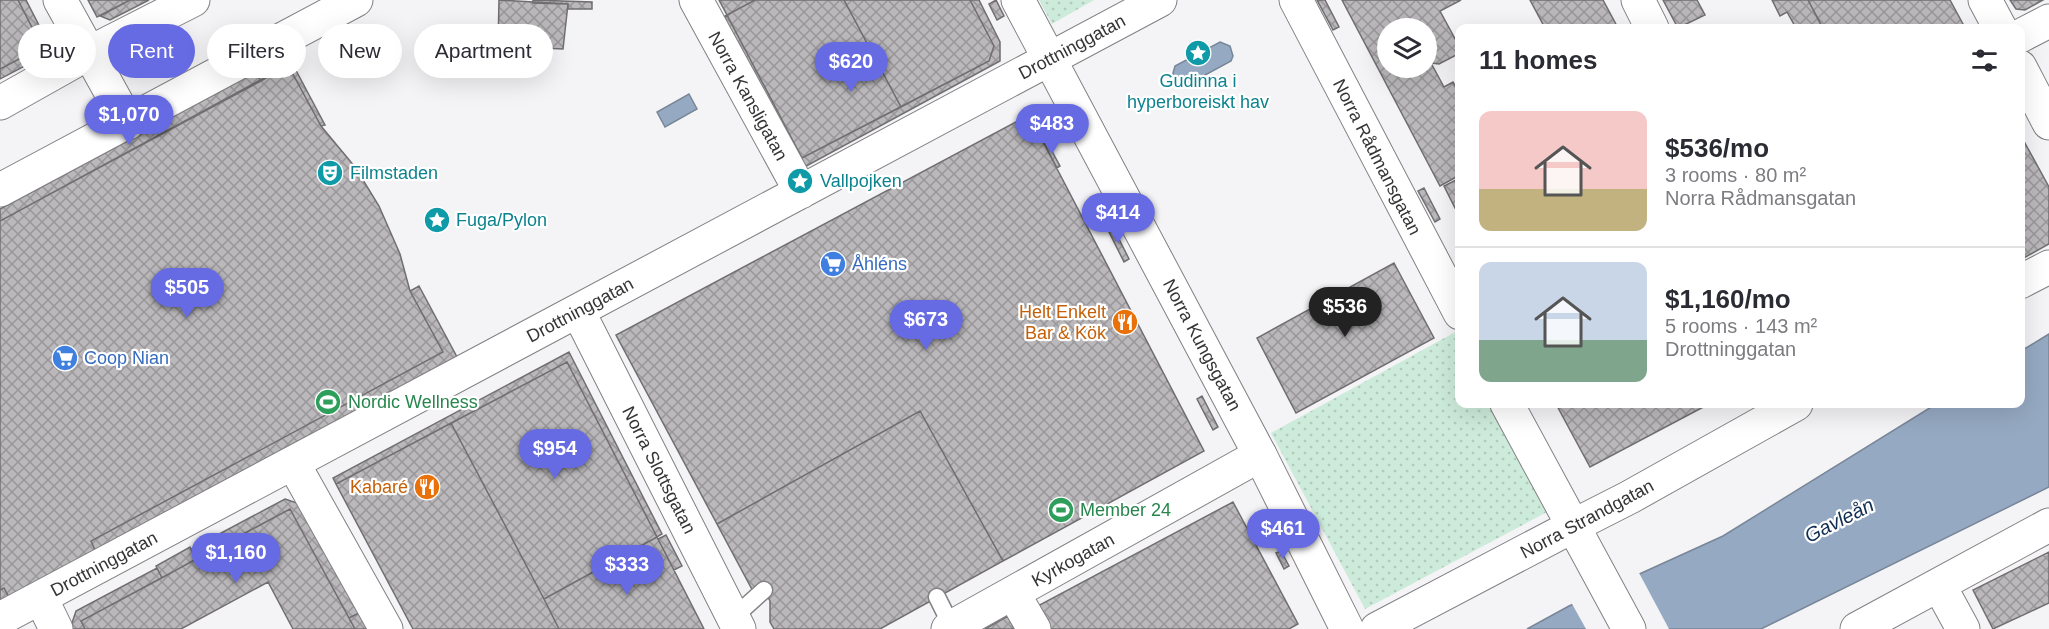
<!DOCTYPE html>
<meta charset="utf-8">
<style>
:root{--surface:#fff;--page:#f7f7f7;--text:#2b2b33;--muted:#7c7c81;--line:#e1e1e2;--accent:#666ae3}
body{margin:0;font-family:Arial,sans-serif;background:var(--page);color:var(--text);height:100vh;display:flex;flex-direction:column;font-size:22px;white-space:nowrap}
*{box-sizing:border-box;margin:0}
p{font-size:20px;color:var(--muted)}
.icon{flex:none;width:33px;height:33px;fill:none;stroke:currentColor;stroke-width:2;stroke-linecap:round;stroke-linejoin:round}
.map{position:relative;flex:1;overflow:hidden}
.panel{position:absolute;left:1455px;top:24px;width:570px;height:384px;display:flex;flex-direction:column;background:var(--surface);border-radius:12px;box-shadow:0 6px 24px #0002}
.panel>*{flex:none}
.top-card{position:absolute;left:18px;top:24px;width:570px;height:54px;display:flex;gap:12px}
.tools{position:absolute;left:1377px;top:18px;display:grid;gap:12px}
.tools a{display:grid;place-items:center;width:60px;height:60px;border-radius:50%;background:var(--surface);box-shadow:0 6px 24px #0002;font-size:30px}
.price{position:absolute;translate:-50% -51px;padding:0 14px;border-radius:21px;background:var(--accent);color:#fff;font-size:20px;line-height:39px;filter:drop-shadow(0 2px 3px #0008)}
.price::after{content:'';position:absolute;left:50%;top:36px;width:18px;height:14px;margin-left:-9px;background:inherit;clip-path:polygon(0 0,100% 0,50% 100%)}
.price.current{background:#222;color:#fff}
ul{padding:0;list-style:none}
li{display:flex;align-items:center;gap:18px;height:150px;padding:0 24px}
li+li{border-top:2px solid var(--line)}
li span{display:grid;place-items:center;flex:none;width:168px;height:120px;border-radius:12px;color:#555}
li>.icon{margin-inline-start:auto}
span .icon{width:72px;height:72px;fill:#fffc;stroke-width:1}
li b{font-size:26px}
h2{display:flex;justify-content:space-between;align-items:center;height:72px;padding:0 24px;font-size:26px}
.tag{padding:0 21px;border-radius:27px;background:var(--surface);box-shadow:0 6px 24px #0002;font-size:21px;line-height:54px}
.tag.current{background:var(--accent);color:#fff}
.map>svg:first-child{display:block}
</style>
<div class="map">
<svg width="2049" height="629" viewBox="0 0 2049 629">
<defs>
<pattern id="park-dots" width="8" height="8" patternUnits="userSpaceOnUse" patternTransform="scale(1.5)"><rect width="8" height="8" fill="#cdebda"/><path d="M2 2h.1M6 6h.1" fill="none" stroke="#b1cabc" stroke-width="1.8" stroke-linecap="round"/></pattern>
<pattern id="building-cross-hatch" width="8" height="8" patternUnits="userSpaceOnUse" patternTransform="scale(1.5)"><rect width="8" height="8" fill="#bab8ba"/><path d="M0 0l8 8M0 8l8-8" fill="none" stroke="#989698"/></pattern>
</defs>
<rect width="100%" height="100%" fill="#f4f4f7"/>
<path fill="url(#park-dots)" d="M1039 0H1094L1052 24Z
M1459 330 1460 404H1508L1562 504 1365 609 1271 433Z"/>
<path fill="#95a9c2" stroke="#788698" stroke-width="1.5" d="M1220 42 1230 46 1233 56 1231 61 1185 86 1177 85 1172 77 1175 66Z
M689 94 697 109 665 127 657 112Z
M2049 334V487L1761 629H1527L1569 606 1723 536 1936 404H2020L2021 351Z"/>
<path fill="#f4f4f7" d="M1638 571 1669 629H1586L1571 602Z"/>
<path fill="url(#building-cross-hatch)" stroke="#706e70" stroke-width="1.5" fill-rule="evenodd" d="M0 0H18L42 47 0 69Z
M18 0H26L45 37 47 48 40 58 0 79V69L42 47Z
M88 0H130L97 17Z
M130 0H149L110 20 100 16Z
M499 0 568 4 563 49 498 46Z
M533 0 592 2V9H568V4L533 3Z
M719 0H755L727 15Z
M755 0H844L901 107 802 158 727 15Z
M844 0H970L994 46 989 61 901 107Z
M970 0H979L1000 42V61L799 170 719 19 727 15 802 158 989 61 994 46Z
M996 0 1004 16 997 20 989 4Z
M1317 0H1325L1339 27 1333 30Z
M1342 0H1461L1440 11 1460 48V53L1439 64 1431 63 1444 87 1453 82 1460 94V110L1456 111 1460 117V175L1440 186ZM1388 28H1426V68H1388Z
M1530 0H1603L1618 28H1545Z
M1663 0H1697L1705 15 1678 28Z
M1772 0H1808L1822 27 1796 28 1787 12 1780 16Z
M1808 0H1950L1963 24 1962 28H1823Z
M2010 0H2043L2025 10 2016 9Z
M290 59 325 125 321 126 288 65 261 81 258 76Z
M288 65 321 126 355 167 379 206 400 254 410 291 443 352 91 541 95 550 9 597 4 588 0 590V221Z
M256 72 261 81 0 221V209Z
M1029 115 1204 451 1003 561 920 411 717 524 616 335Z
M2020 134 2049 187V244L2020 260Z
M1047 142 1060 166 1057 168 1044 143Z
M1460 178V206L1455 208 1444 186Z
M1424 188 1440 219 1435 222 1418 191Z
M1113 227 1129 259 1124 262 1108 230Z
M1394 263 1434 338 1296 413 1257 338Z
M419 286 457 357 95 550 91 541 443 352 410 291Z
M569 352 662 534 657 537 567 362 336 484 333 478Z
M567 362 657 537 544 599 451 423Z
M1202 396 1218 427 1213 430 1197 399Z
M1556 404H1709L1590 467Z
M920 411 1003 561 880 629H774L770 622V601L764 590 755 595 717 524Z
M451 423 544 599 559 629H413L336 484Z
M285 499 300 504 359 613 349 618 290 509 196 559 191 549Z
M1233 502 1298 624 1289 629H1045L1034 608Z
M290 509 355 629H293L268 582 181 629H85L81 621Z
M666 535 682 566 674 570 658 539Z
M657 537 704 629H559L544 599Z
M190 547 196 559 162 578 156 566Z
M1281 551 1289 566 1284 569 1276 553Z
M2049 552V603L1993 629 1973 590Z
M157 568 162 578 81 621 85 629H73L71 626 76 611Z
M4 588 9 597 0 601V590Z
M361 612 370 629H355L349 618Z
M1008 616 1014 629H985Z"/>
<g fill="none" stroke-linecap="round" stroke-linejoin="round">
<g stroke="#818184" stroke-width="19">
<path id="lane" d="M937 597 952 627
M733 618 764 590"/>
</g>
<g stroke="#818184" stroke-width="35">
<path id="street" d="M60 0 128 123
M696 0 801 192
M1638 0 1652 28
M1985 0 2000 28
M2020 36 2049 21
M2020 67 2049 123
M0 103 89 53 193 0
M0 190 356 0
M2020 282 2049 267
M578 311 739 629
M293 463 386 629
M1575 525 1630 497 1796 404
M1939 585 1963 629
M1013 593 1034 629
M41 598 56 629
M0 619 1160 0
M948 629 1260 455
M1857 629 2049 525"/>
</g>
<g stroke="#818184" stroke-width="35">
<path id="secondary" d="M1018 0 1260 455 1347 629
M1296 0 1460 313
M1507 404 1629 629
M1377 629 1575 525"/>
</g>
<use href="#lane" stroke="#fff" stroke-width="16"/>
<use href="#street" stroke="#fff" stroke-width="33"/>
<use href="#secondary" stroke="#fff" stroke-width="33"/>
</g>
<defs>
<g id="sight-disc" transform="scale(1.35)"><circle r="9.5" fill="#0f9aa8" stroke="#fff"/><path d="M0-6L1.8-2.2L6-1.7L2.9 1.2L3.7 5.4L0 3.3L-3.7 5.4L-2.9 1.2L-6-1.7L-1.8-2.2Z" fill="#fff"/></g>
<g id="theatre-disc" transform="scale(1.35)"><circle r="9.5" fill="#0f9aa8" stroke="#fff"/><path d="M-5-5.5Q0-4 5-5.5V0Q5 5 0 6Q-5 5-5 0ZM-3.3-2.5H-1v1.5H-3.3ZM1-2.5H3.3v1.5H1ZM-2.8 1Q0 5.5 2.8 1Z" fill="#fff"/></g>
<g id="supermarket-disc" transform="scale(1.35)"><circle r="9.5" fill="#3f7fe0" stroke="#fff"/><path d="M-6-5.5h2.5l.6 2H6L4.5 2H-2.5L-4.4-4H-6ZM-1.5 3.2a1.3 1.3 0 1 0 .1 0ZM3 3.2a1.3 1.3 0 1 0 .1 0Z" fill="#fff"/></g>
<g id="restaurant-disc" transform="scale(1.35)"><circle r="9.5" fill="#e8710a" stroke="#fff"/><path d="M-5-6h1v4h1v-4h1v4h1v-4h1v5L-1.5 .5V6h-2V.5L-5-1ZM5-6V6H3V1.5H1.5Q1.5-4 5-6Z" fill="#fff"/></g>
<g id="stadium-disc" transform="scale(1.35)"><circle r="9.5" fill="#2e9e5b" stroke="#fff"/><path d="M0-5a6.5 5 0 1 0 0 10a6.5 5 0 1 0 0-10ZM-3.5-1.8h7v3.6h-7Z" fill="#fff"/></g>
</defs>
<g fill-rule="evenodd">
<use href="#sight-disc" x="1198" y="53"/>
<use href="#theatre-disc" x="330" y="173"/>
<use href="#sight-disc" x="800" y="181"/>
<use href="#sight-disc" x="437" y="220"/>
<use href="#supermarket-disc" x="833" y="264"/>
<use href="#restaurant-disc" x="1125" y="322"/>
<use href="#supermarket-disc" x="65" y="358"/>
<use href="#stadium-disc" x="328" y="402"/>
<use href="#restaurant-disc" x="427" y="487"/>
<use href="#stadium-disc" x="1061" y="510"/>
</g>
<g text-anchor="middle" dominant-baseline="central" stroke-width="4.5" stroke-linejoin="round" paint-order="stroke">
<g font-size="18" fill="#353536" stroke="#fff">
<text transform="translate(1072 47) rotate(-28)">Drottninggatan</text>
<text transform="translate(748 96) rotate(61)">Norra Kansligatan</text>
<text transform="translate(1377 157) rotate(63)">Norra Rådmansgatan</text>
<text transform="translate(580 310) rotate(-28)">Drottninggatan</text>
<text transform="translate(1202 345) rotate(62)">Norra Kungsgatan</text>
<text transform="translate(659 470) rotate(63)">Norra Slottsgatan</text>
<text transform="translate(1587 519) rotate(-28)">Norra Strandgatan</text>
<text transform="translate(1073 560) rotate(-29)">Kyrkogatan</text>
<text transform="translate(104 564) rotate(-28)">Drottninggatan</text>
</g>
<g font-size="18" fill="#0d838f" stroke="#fff" text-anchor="start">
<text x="1198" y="81" text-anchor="middle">Gudinna i<tspan x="1198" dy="21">hyperboreiskt hav</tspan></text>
<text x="350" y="173">Filmstaden</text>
<text x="820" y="181">Vallpojken</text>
<text x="456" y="220">Fuga/Pylon</text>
</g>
<g font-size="18" fill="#366cbe" stroke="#fff" text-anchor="start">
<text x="852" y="264">Åhléns</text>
<text x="84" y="358">Coop Nian</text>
</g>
<g font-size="18" fill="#c56008" stroke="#fff" text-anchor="end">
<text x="1106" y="312">Helt Enkelt<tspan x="1106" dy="21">Bar &amp; Kök</tspan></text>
<text x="408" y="487">Kabaré</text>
</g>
<g font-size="18" fill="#27864d" stroke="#fff" text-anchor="start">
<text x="348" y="402">Nordic Wellness</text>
<text x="1080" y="510">Member 24</text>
</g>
<g font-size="20" font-style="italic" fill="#0f2d50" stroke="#fff">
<text transform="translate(1839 520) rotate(-27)">Gavleån</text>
</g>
</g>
</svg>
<div class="tools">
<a><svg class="icon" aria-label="layers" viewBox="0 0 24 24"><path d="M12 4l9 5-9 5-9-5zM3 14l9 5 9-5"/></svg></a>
</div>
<b class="price" style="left:851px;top:93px">$620</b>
<b class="price" style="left:129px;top:146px">$1,070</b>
<b class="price" style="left:1052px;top:155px">$483</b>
<b class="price" style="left:1118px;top:244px">$414</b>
<b class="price" style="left:187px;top:319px">$505</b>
<b class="price current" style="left:1345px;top:338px">$536</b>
<b class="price" style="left:926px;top:351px">$673</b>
<b class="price" style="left:555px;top:480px">$954</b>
<b class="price" style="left:1283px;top:560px">$461</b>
<b class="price" style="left:236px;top:584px">$1,160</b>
<b class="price" style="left:627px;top:596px">$333</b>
<div class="top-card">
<a class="tag">Buy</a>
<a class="tag current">Rent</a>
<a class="tag">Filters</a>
<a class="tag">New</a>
<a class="tag">Apartment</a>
</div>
<section class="panel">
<h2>11 homes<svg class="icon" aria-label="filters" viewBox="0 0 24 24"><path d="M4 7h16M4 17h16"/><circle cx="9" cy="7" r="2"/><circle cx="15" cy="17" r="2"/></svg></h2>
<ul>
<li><span style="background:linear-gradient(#f6c9c9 65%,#c2b280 0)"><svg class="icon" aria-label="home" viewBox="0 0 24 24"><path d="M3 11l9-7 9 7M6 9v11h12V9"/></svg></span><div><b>$536/mo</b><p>3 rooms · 80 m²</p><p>Norra Rådmansgatan</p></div></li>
<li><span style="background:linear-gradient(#c9d6e8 65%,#7fa58c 0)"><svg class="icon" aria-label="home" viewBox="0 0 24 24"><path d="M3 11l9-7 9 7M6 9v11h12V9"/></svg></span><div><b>$1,160/mo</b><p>5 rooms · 143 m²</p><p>Drottninggatan</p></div></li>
</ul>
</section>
</div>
